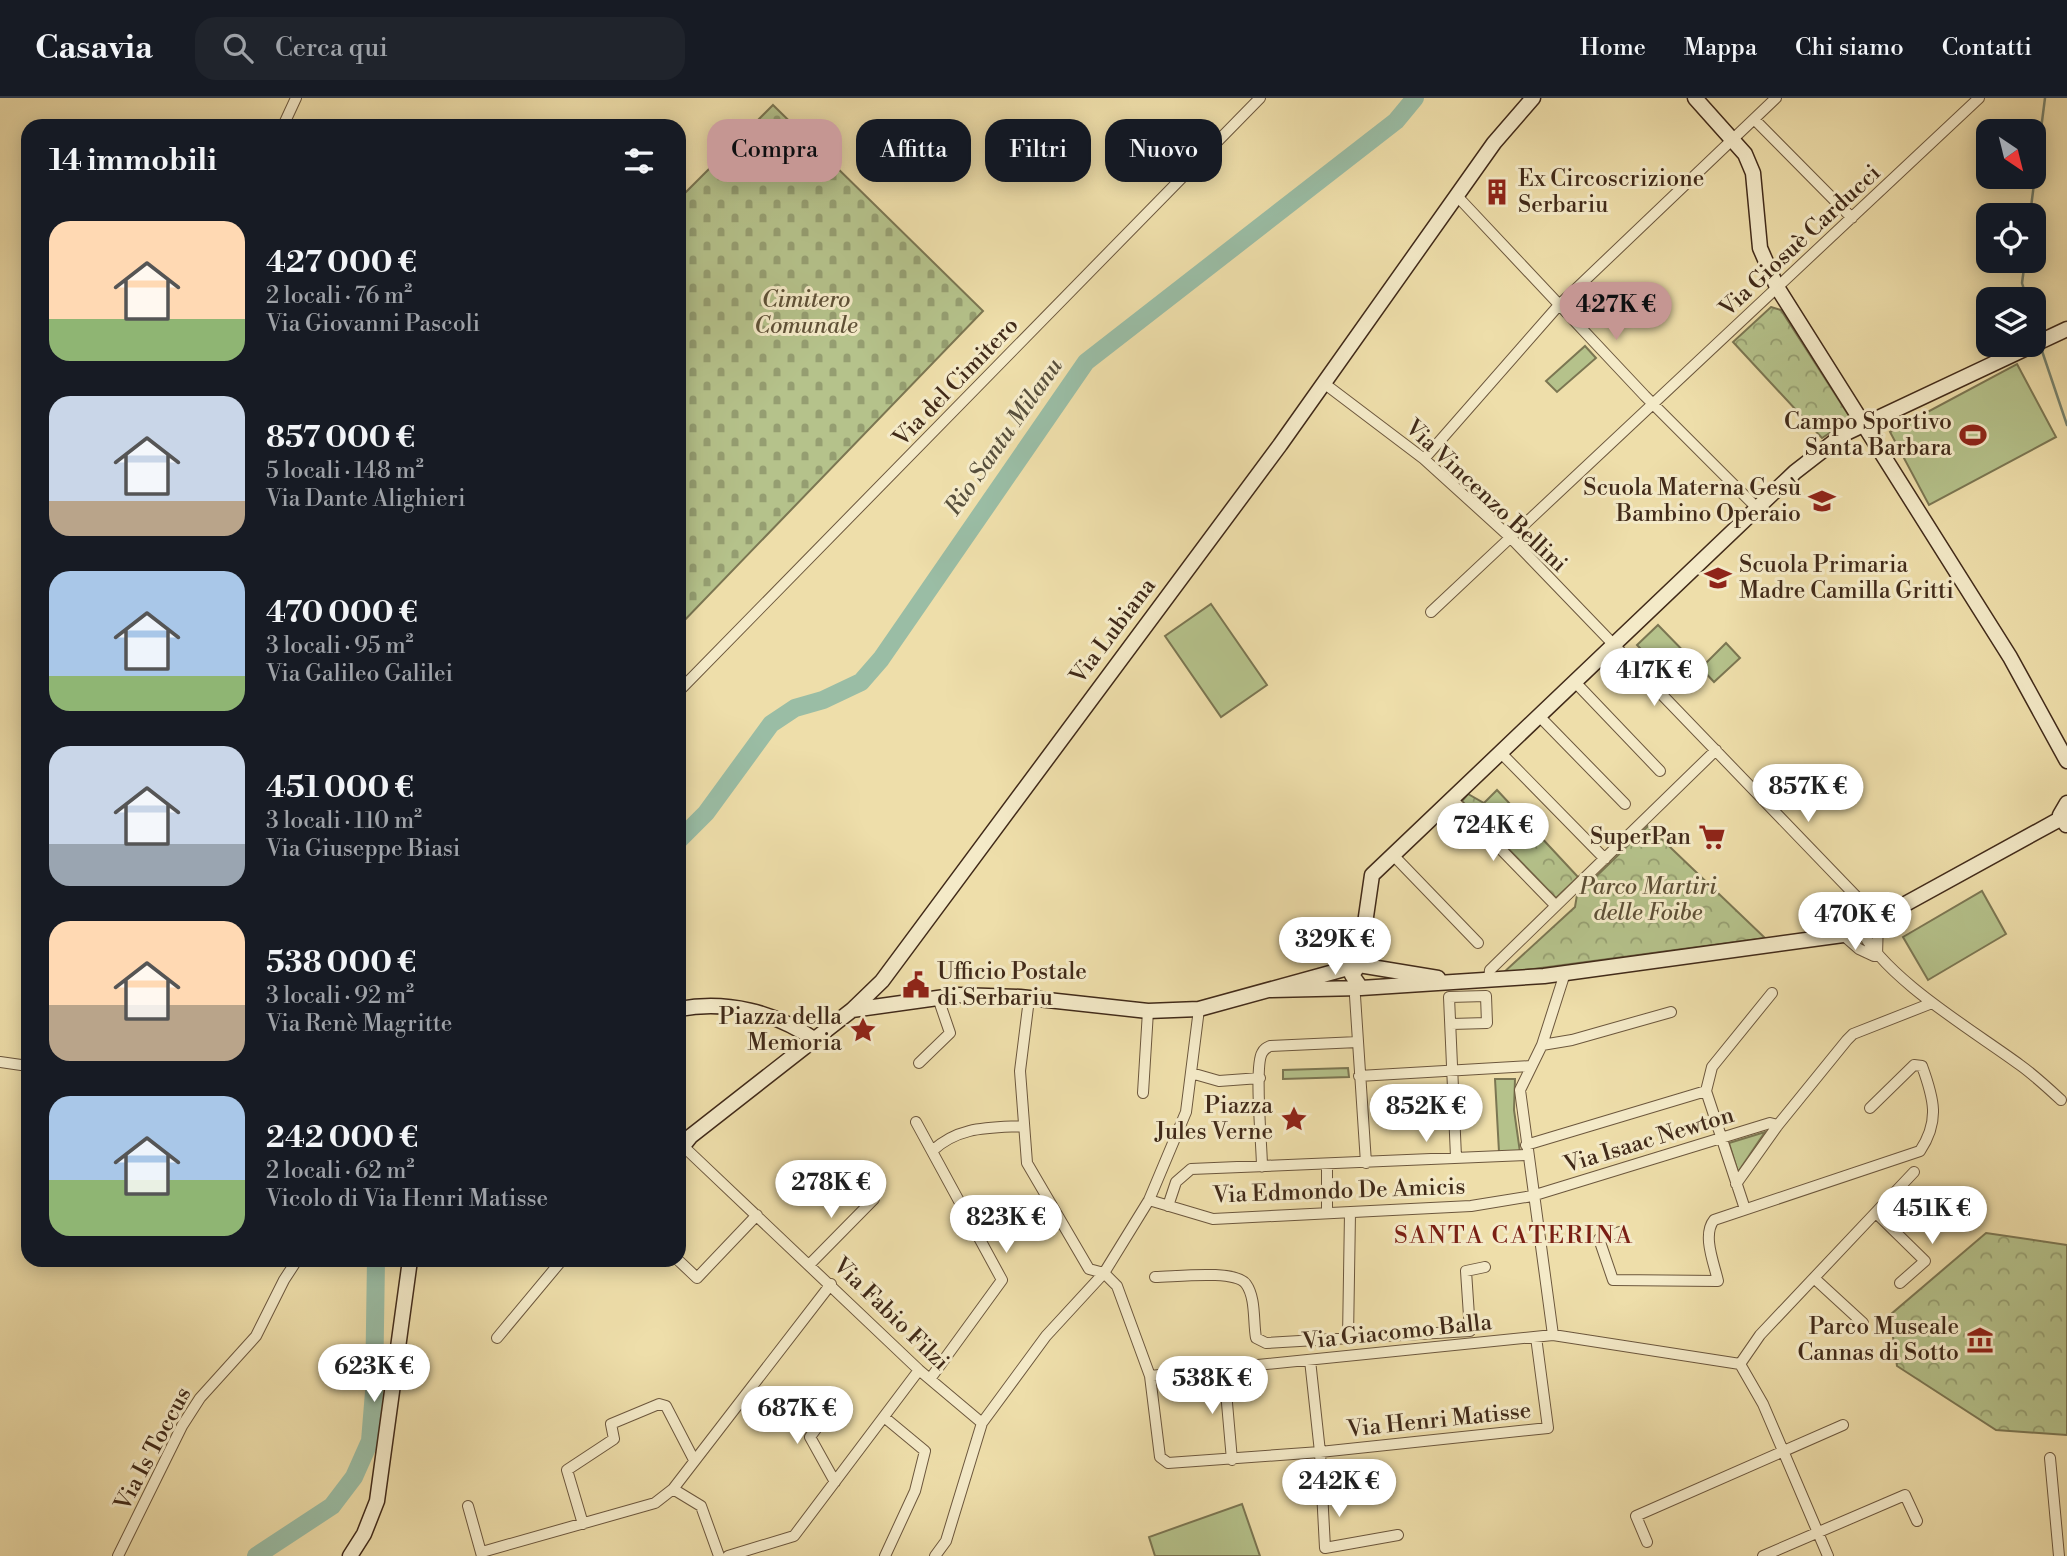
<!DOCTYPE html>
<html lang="it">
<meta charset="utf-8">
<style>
:root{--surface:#171b24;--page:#20242c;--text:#f1f3f6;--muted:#9ea1a6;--line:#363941;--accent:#c59692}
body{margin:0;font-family:"Libre Bodoni",serif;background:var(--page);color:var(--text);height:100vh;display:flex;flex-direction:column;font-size:26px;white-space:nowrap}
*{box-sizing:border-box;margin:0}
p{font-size:23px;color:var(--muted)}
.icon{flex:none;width:38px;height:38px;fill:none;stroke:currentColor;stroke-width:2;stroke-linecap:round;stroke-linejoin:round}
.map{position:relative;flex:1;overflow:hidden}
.panel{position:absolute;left:21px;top:21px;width:665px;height:1148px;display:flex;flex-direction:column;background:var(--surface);border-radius:21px;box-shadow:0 4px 18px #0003}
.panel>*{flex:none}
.guide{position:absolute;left:707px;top:21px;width:665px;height:63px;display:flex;gap:14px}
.needle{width:46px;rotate:145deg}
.fabs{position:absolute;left:1976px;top:21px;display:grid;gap:14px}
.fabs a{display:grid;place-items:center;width:70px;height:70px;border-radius:14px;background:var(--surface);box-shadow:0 4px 18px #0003;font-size:35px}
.price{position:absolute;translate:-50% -60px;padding:0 16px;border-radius:24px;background:#fff;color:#222;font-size:23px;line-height:46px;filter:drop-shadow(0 2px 4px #0008)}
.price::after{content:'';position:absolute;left:50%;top:42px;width:21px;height:16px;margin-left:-10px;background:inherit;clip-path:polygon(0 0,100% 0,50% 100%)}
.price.active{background:var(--accent);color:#111}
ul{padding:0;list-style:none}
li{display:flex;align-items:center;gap:21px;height:175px;padding:0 28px}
li span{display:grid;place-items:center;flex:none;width:196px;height:140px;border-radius:21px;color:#555}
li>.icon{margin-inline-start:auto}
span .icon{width:84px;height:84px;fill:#fffc;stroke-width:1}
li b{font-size:30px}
h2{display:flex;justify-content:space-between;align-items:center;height:84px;padding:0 28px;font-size:30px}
.tag{padding:0 24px;border-radius:21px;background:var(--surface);box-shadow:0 4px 18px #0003;font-size:24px;line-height:63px}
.tag.active{background:var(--accent);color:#111}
header{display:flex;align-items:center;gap:42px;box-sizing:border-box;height:98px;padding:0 35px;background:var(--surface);border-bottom:2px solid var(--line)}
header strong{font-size:33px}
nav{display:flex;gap:38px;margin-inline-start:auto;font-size:24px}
.search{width:490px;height:63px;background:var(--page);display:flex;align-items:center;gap:18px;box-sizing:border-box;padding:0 24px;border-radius:21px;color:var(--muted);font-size:26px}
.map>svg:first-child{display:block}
</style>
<header>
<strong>Casavia</strong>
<div class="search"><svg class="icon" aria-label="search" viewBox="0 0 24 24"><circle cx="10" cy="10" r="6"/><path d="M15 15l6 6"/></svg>Cerca qui</div>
<nav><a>Home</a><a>Mappa</a><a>Chi siamo</a><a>Contatti</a></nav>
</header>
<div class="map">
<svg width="2067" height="1458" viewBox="0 0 2067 1458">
<defs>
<pattern id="cemetery-stones" width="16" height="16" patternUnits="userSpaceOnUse" patternTransform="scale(1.75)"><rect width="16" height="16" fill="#b5c28b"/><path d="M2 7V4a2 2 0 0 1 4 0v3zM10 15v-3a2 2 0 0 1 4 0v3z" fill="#959e71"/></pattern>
<pattern id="park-crowns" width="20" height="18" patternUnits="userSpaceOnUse" patternTransform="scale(1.75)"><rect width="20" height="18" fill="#b5c28b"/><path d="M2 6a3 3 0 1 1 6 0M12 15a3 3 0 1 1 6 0" fill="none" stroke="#959e71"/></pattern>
</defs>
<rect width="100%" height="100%" fill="#eedeaa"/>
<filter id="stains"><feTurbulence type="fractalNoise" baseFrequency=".00286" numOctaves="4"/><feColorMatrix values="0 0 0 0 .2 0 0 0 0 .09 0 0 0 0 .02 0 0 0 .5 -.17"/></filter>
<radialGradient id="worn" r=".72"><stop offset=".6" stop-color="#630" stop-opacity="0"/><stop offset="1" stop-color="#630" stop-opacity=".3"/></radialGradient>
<path fill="#b5c28b" stroke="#7b7652" stroke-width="2" d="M1585 248 1596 260 1557 294 1546 283Z
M2017 266 2056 339 1929 407 1890 334Z
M1211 506 1267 587 1221 619 1165 538Z
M1658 527 1698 568 1678 589 1637 547Z
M1726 545 1740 560 1714 584 1701 570Z
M1982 793 2006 836 1928 882 1903 839Z
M1348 970 1349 979 1283 981V972Z
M1495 981H1515L1514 1012 1520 1054H1499Z
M1765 1034 1738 1074 1729 1045Z
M1242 1406 1260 1458H1155L1149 1439Z"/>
<path fill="url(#cemetery-stones)" stroke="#7b7652" stroke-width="2" d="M773 7 983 213 679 528V101Z"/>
<path fill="url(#park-crowns)" stroke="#7b7652" stroke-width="2" d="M1771 209 1781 212 1851 321 1822 340 1733 244Z
M1497 692 1578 779 1556 800 1462 703 1468 696 1484 705Z
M1648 728 1765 840 1503 875 1575 809 1577 797Z
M1986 1135 2067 1147V1337L1996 1332 1897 1268 1890 1217Z"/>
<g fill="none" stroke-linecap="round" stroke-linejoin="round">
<path stroke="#76826d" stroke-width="2.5" d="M2030 117 2045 0
M2025 163 2022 185 2027 201
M2034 224 2038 240
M2041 250 2067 327"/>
<path stroke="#9abda5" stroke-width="18" d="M679 742 706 715 771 626 795 610 823 602 861 584 881 561 1086 264 1396 23 1415 0
M256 1458 332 1408 354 1379 370 1343 374 1294 376 1162"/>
<g stroke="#6c573d" stroke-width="12">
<path id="street" d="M1754 21 1852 120
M283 28 296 0
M1457 98 1645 298 1757 410
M1325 286 1424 361 1511 440 1878 821 1877 858
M1424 361 1559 207 1776 0
M1431 514 1979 0
M1574 583 1660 673
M679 593 1260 0
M1539 618 1625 706
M1501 655 1605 761
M1452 701 1556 808
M1393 757 1478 845
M1860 830C1884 880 1974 933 2020 967 2034 977 2048 990 2061 1002
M1843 837 1859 851 1874 858
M1489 881 1490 872 1716 652
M1355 898 1366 1065
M1029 901 1020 973 1027 1065 1089 1171 1104 1175 1117 1188 1150 1278 1160 1359 1168 1365 1320 1354 1548 1330 1536 1239
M1451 926 1487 925 1486 898 1449 899 1456 1059
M1542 947 1572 942 1671 914
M0 964 28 968
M919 965 950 935 938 900
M1191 975 1219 983 1260 980
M1359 978 1531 968
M1143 995 1148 913
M916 1024 1002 1182 930 1281
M1526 1047 1706 993
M683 1048 919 1272 982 1325
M932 1053C959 1028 988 1030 1024 1028
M1327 1066V1115
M1262 1069C1262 1048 1254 969 1262 955 1264 951 1266 950 1270 948L1358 944
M1736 1086 1778 1027 1847 942 1853 936 1932 905
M1149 1102 1213 1121 1471 1108 1532 1098 1770 1025 1778 1027
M1168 1108 1176 1084 1191 1071 1527 1057
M1745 1111 1706 993 1712 969 1772 895
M1876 1115 1925 1163 1900 1185
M1620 1134 1599 1141 1613 1182 1718 1183C1714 1165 1702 1137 1714 1122L1920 1053C1940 1023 1934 1001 1922 968L1914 967 1870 1010
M678 1162 697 1180 757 1117
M810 1166 874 1101
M1155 1179C1174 1179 1235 1171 1246 1186 1256 1200 1253 1223 1256 1240L1266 1245 1470 1233 1466 1173 1485 1169
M1814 1180 1863 1225
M1553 1237 1520 992 1542 947 1565 875
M497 1240 562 1162
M1348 1240 1350 1115
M1310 1262 1320 1354 1325 1450 1398 1437
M1740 1266 1760 1237 1914 1074
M1740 1266 1763 1306 1828 1458
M1224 1271 1232 1362
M1150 1278 1553 1237 1740 1266
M828 1315 810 1339 835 1384
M884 1319 925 1353 915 1393 885 1458
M2050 1360 2059 1458
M673 1391 701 1408 719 1458
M468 1408 482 1458
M583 1426 567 1372 614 1341 611 1326 659 1306 666 1308 694 1362
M1647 1444 1636 1418 1843 1327
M482 1454 655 1405 673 1391 831 1186
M118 1458 182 1328 200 1300 256 1238 284 1182 297 1162
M728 1458 794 1438 919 1272
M935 1458 946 1443 982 1325 1046 1238 1104 1175 1149 1102 1186 1014 1199 911
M1763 1458 1905 1397 1917 1423"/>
</g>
<g stroke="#412a19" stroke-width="17">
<path id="secondary" d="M1695 0 1745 56 1753 75 1760 150 1777 189 2010 559 2067 663
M2066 727 2060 717 2067 705
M1361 890 1352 877 1359 867 1372 777 1795 374 1844 336 2067 231
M1271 892 1361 890 1544 878 1843 837 1878 821 2060 721
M679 911C727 902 774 914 814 941
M852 912 959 897 1020 899 1148 913 1199 911 1359 867 1438 880
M679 1047 683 1048 691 1038 852 912 882 883 1280 347 1494 45 1533 0
M350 1458 364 1436 377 1403 410 1162"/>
</g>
<use href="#street" stroke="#f4eac8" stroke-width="10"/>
<use href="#secondary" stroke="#f4eac8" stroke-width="14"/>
</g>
<defs>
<g id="building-bare" transform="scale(2.1)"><path d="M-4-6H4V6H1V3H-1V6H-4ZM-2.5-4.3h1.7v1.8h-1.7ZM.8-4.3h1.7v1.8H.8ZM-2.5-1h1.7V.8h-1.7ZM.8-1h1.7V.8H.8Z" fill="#8f2418" stroke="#f4eac8" stroke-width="2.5" paint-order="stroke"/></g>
<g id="stadium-bare" transform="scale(2.1)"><path d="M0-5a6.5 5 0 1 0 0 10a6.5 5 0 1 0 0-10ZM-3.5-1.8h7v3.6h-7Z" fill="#8f2418" stroke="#f4eac8" stroke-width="2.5" paint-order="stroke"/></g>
<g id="school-bare" transform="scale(2.1)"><path d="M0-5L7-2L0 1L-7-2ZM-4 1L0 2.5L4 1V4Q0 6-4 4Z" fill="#8f2418" stroke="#f4eac8" stroke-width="2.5" paint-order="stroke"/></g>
<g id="supermarket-bare" transform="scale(2.1)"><path d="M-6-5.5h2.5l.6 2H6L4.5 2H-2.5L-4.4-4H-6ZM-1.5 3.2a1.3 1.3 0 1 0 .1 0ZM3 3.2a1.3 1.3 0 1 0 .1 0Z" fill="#8f2418" stroke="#f4eac8" stroke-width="2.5" paint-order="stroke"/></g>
<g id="civic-bare" transform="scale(2.1)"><path d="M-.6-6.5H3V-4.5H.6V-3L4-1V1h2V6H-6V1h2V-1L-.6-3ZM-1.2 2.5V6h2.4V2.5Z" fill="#8f2418" stroke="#f4eac8" stroke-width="2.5" paint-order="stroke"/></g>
<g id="sight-bare" transform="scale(2.1)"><path d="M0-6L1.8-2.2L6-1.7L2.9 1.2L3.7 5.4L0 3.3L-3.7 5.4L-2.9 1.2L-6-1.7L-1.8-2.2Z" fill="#8f2418" stroke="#f4eac8" stroke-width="2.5" paint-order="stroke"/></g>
<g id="museum-bare" transform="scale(2.1)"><path d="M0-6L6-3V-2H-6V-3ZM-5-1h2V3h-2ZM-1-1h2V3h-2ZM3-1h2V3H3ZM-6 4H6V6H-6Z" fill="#8f2418" stroke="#f4eac8" stroke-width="2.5" paint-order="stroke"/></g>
</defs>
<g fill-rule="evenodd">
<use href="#building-bare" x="1497" y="94"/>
<use href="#stadium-bare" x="1973" y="337"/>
<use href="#school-bare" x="1822" y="403"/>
<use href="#school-bare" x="1718" y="480"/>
<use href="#supermarket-bare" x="1712" y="739"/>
<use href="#civic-bare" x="916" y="887"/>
<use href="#sight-bare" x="863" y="932"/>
<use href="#sight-bare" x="1294" y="1021"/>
<use href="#museum-bare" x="1980" y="1242"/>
</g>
<g text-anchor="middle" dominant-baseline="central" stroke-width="6" stroke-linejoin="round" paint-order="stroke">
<g font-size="23" fill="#412a19" stroke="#f4eac8" text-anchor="end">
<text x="1518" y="81" text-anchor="start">Ex Circoscrizione<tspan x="1518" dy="26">Serbariu</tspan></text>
<text x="1952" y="324">Campo Sportivo<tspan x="1952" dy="26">Santa Barbara</tspan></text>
<text x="1801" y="390">Scuola Materna Gesù<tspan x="1801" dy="26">Bambino Operaio</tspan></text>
<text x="1739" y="467" text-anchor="start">Scuola Primaria<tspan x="1739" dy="26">Madre Camilla Gritti</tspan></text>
<text x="1691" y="739">SuperPan</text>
<text x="937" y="874" text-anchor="start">Ufficio Postale<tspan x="937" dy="26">di Serbariu</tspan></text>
<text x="842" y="919">Piazza della<tspan x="842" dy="26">Memoria</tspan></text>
<text x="1273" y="1008">Piazza<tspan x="1273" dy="26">Jules Verne</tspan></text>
<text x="1959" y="1229">Parco Museale<tspan x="1959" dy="26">Cannas di Sotto</tspan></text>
</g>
<g font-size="23" fill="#412a19" stroke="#f4eac8">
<text transform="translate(1800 143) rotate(-43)">Via Giosuè Carducci</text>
<text transform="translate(956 284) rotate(-46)">Via del Cimitero</text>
<text transform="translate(1486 398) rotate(43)">Via Vincenzo Bellini</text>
<text transform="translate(1113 533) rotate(-53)">Via Lubiana</text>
<text transform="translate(1649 1042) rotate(-17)">Via Isaac Newton</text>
<text transform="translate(1339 1093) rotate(-2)">Via Edmondo De Amicis</text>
<text transform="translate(891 1216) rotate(44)">Via Fabio Filzi</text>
<text transform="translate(1397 1234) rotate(-6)">Via Giacomo Balla</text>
<text transform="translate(1439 1322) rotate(-6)">Via Henri Matisse</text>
<text transform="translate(153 1351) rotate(-62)">Via Is Toccus</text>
</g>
<g font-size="23" font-style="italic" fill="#5e5036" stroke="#f4eac8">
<text x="806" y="202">Cimitero<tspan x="806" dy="26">Comunale</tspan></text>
<text x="1648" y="789">Parco Martiri<tspan x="1648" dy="26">delle Foibe</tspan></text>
</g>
<g font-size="24" font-style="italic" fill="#574f3c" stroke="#f4eac8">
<text transform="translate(1004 339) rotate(-55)">Rio Santu Milanu</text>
</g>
<g font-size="24" letter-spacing="2" fill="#7a1f14" stroke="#f4eac8">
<text x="1514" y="1138">SANTA CATERINA</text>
</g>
</g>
<rect width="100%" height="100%" filter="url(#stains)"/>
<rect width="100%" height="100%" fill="url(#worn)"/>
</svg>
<div class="fabs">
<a><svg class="needle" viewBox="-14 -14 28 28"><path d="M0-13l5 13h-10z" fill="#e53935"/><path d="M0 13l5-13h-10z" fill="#9ea1a6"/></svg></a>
<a><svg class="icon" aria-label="locate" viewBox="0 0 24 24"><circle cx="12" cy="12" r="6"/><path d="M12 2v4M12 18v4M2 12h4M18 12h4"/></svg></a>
<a><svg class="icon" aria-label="layers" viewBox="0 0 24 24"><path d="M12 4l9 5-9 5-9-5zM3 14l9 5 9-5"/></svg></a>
</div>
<b class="price active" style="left:1616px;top:244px">427K €</b>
<b class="price" style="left:1654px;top:610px">417K €</b>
<b class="price" style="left:1808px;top:726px">857K €</b>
<b class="price" style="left:1493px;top:765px">724K €</b>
<b class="price" style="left:1855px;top:854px">470K €</b>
<b class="price" style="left:1335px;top:879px">329K €</b>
<b class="price" style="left:1426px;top:1046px">852K €</b>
<b class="price" style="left:831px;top:1122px">278K €</b>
<b class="price" style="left:1932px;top:1148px">451K €</b>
<b class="price" style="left:1006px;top:1157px">823K €</b>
<b class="price" style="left:374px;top:1306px">623K €</b>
<b class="price" style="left:1212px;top:1318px">538K €</b>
<b class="price" style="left:797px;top:1348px">687K €</b>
<b class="price" style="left:1339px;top:1421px">242K €</b>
<div class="guide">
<a class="tag active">Compra</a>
<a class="tag">Affitta</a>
<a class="tag">Filtri</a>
<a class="tag">Nuovo</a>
</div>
<section class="panel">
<h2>14 immobili<svg class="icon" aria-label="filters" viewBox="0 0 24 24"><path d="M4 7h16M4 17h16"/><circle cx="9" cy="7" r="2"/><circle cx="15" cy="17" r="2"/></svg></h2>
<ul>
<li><span style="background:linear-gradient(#ffd9b3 70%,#8fb573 0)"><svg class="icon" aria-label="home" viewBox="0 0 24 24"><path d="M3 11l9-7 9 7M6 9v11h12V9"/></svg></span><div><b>427 000 €</b><p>2 locali · 76 m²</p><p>Via Giovanni Pascoli</p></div></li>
<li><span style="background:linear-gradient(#c9d6e8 75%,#b9a48a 0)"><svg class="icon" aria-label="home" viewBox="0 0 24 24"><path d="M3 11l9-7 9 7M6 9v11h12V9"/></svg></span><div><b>857 000 €</b><p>5 locali · 148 m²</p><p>Via Dante Alighieri</p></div></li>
<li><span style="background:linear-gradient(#a9c7e8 75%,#8fb573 0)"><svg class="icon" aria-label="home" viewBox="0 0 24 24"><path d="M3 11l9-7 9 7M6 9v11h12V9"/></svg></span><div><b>470 000 €</b><p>3 locali · 95 m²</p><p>Via Galileo Galilei</p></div></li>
<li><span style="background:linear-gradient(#c9d6e8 70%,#9aa5b1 0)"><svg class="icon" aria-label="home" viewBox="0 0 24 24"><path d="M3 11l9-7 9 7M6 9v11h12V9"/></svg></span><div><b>451 000 €</b><p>3 locali · 110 m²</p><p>Via Giuseppe Biasi</p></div></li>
<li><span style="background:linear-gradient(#ffd9b3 60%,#b9a48a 0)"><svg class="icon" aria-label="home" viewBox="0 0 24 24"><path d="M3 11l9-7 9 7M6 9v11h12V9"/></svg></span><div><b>538 000 €</b><p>3 locali · 92 m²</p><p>Via Renè Magritte</p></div></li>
<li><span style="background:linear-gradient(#a9c7e8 60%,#8fb573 0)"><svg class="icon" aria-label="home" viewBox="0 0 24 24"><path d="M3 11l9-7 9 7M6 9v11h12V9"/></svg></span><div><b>242 000 €</b><p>2 locali · 62 m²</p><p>Vicolo di Via Henri Matisse</p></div></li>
</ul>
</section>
</div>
